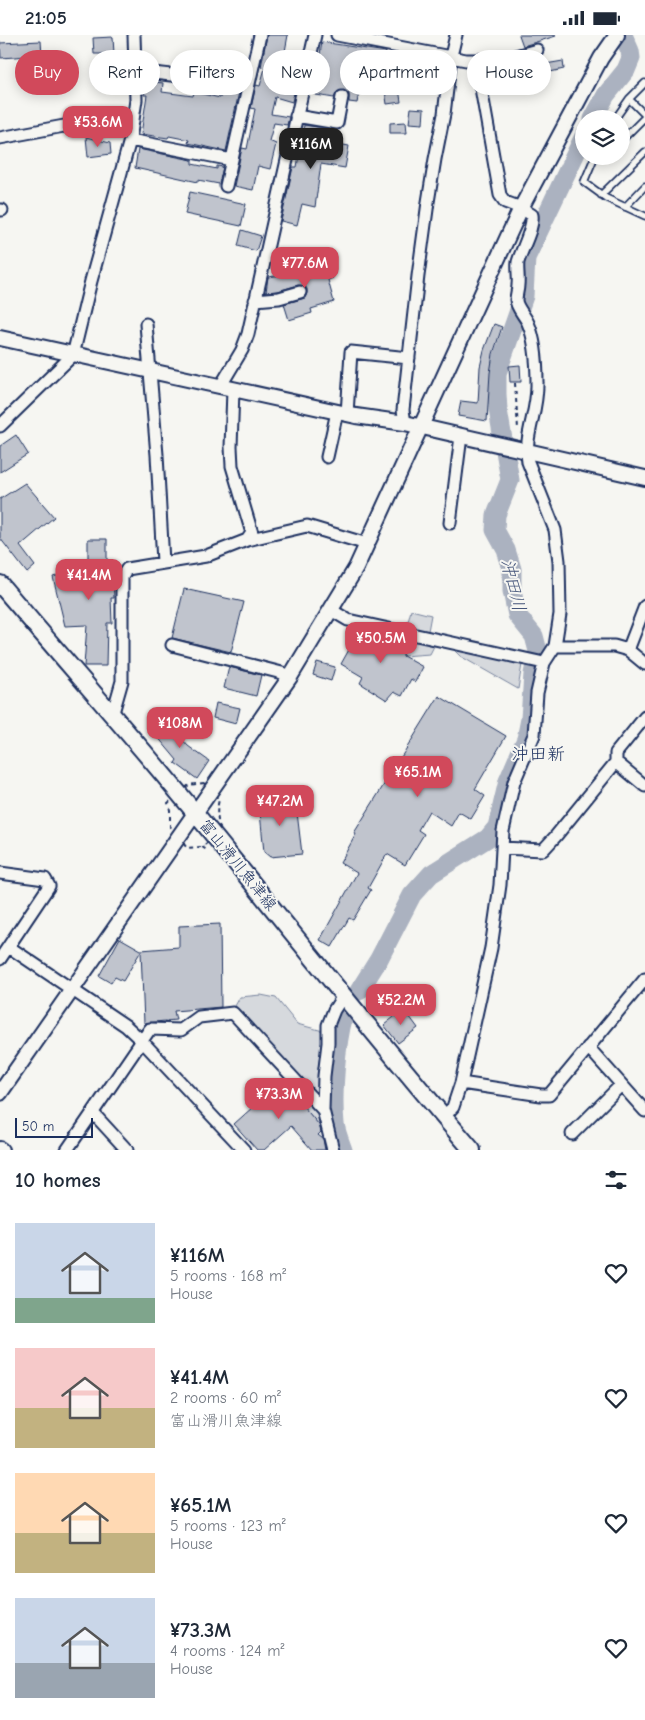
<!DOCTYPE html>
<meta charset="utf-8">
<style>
:root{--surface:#fff;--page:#f2f2f3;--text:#1f2937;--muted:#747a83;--accent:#d1495b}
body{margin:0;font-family:"Comic Neue","Klee One",sans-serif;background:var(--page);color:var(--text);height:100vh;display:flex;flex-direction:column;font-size:19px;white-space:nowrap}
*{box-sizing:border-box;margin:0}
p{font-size:16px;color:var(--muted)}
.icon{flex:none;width:28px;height:28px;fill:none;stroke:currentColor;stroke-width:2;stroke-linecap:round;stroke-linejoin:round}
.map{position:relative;height:1115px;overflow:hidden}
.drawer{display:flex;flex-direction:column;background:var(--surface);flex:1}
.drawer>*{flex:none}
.top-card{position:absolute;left:15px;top:15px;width:615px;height:45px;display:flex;gap:10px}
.tools{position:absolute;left:575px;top:75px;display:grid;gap:10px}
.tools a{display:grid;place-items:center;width:55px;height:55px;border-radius:50%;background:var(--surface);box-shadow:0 2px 12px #0003;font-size:25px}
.scale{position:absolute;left:15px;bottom:12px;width:78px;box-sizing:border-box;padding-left:5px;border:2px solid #1b2f5e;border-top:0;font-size:14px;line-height:18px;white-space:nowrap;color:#1b2f5e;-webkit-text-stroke:4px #f6f6f2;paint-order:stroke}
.price{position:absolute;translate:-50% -42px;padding:0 11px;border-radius:10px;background:var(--accent);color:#fff;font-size:16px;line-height:32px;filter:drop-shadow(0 1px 2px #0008)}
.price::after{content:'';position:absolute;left:50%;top:30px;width:15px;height:11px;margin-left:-8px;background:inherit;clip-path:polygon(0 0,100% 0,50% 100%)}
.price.current{background:#222;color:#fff}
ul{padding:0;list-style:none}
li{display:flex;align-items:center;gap:15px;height:125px;padding:0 15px}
li span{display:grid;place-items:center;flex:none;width:140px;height:100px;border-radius:0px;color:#555}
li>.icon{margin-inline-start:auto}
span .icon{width:60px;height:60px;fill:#fffc;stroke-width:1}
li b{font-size:21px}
h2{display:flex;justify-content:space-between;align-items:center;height:60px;padding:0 15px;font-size:21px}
.tag{padding:0 18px;border-radius:22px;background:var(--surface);box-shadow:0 2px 12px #0003;font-size:18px;line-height:45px}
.tag.current{background:var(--accent);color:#fff}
.status{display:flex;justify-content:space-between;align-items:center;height:35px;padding:0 25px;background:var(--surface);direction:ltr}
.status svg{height:14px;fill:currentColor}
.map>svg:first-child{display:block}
</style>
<div class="status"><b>21:05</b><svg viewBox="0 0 49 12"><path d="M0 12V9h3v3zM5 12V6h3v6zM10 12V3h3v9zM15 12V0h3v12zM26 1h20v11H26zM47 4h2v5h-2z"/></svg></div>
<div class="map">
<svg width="645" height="1115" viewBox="0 0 645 1115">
<rect width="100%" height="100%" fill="#f6f6f2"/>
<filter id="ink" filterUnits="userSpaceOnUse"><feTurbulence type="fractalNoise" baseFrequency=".02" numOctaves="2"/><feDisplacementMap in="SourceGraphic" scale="10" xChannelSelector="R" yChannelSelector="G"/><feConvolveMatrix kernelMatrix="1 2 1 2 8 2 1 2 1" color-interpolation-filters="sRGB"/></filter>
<g filter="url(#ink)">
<path fill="#d6d9dd" stroke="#78849e" d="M411 575 431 580 428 596 435 609 430 619 403 621 404 603Z
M453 614 522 629 518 654 460 621Z
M261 960 276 963 297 989 323 996 320 1060 315 1061 235 971 240 962Z
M297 1050 320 1075 323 1095 291 1057Z"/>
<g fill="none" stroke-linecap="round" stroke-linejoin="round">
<path stroke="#abb2c0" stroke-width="19" d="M593 84 606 60 626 35 631 23 630 16 623 0
M359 956 379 924 412 860 431 839 488 803 497 792 508 746 526 704 530 684 533 639 538 616 534 601 517 580 512 556V534L506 515 495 495 496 480 510 445 498 375 497 359V338L524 261 526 223 584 101
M343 1115C340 1107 336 1097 335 1089 332 1058 336 1009 344 980"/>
</g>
<path fill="#c0c4cd" stroke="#1b2f5e" d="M267 0H288L284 22 301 25 292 67 275 62 271 79 289 82 287 90 274 88 269 106 276 109 270 134 258 131 253 155 234 151 242 113 247 114 255 74 251 73 256 50 260 51 265 33 261 32Z
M519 0H556V1L523 11Z
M113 2 114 19H94L93 3Z
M41 6 42 20 1 23 0 8Z
M322 7 386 17 384 32 364 30 357 68 349 67V59L344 55 337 57 334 63 316 60 318 44 313 43 316 32H318Z
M563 26 564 34 536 40 534 31Z
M397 40 401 67 387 69 383 42Z
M146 46 163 48 162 57 193 61 194 57 220 63 221 57 227 58 229 47 241 48 226 116 188 108 189 105 169 101 168 103 141 99 147 60H144Z
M411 73 424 74 423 89 409 88Z
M406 87 407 98H390V88Z
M304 90 330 94 327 107 349 111 345 133 321 129 315 172 302 169 297 190 281 186 293 132H297Z
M86 102 110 108 111 119 88 122Z
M138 114 192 125V129L217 134V131L223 132 219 149 198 145V147L135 133Z
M190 157 246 169 241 191 185 179Z
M242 195 261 201 256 216 238 211Z
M327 227 333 243 328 245 334 267 311 274 312 278 289 285 284 269 305 263 307 258V254L305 251 298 250 278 256 266 257 268 242 302 237V235Z
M494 289 502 292 493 319 490 338 487 386 458 381 461 366 478 368 480 332 484 315Z
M520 330 521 347H510L509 331Z
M16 400 28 419 0 437V411Z
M25 448 54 482 20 511 35 531 27 538 0 503V464Z
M88 504H107V545H113L114 563H111L112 588H107L106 631H84L87 590 65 591 53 542 88 532Z
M184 554 244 567 231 617 172 603Z
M360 595 404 605 403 621 423 632 415 647 411 644 402 661 394 657 387 665 360 648 363 642 341 629Z
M317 627 335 632 331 646 313 640Z
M229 632 261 640 256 661 224 653Z
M439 661 506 701 475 754 485 761 471 784 459 777 451 791 429 776 418 795 424 799 405 830 387 819 368 853 371 855 353 885 349 883 332 912 320 905 357 838 340 828 356 799 354 798Z
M216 668 240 673 236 689 213 683Z
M164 683 188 711 209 726 197 744 175 728 177 725 151 694Z
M295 761 302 819 270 822 264 817 259 768 266 766V762Z
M220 889 221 972 174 976 176 985 144 988 141 916 123 946 115 942 111 948 99 941 120 903 141 915 179 912V891Z
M404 974 418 993 398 1008 384 990Z
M282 1046 319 1090 321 1097 318 1100 323 1104 325 1115H312L291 1091 264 1115H257L234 1089Z"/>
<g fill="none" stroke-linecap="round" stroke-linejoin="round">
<g stroke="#1b2f5e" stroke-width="9">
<path id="service" d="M629 64 645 48
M615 84 629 64 645 80
M621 106 645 82
M595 121 584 147 606 163 645 181
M601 160 645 117
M625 172 645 151"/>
</g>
<g stroke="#1b2f5e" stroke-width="15">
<path id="minor" d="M337 0 466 25H476L500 160 505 167 521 173 532 180C534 193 522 213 518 227 517 234 519 242 518 250 518 255 516 260 516 265 516 272 525 281 528 288 536 306 537 329 537 348 538 376 524 400 528 427L555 495 559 526 560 579 555 611 544 628 537 658 534 700 514 747 503 796 500 850 491 913 461 1048 453 1072 444 1082
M476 25 505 24 537 15
M135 36 216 45
M296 81 337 88 342 62
M0 103 64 91 91 93 105 88 133 86
M130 105 232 125
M226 151 260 0
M0 175H2
M255 265 279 263 300 257
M146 289 157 420 163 527
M220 352 242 315 248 299 315 0
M347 379 351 317 409 323
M405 388 403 375 418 241 428 167 435 124 444 79 451 21 456 0
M0 391 73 320 91 246 130 105 136 65 134 0
M327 422 337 377
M450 488 461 401
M247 505 307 491 367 509
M331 575 348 585 544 628
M172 610 282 638 290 642
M555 611H614L628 615 645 629
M628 615 645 571
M112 681 122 646V542L127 534 206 521 247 505 252 498 232 431 231 412 233 355
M616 727 645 751
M502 813 543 815 555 802 616 727V718L645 682
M0 838 45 844 49 851 0 924
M9 912 126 991 142 1006 244 1115
M588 1012 645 1076
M461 1048 541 1060H549L645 944
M93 1078 127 1115
M572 1099 621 1050
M67 1115 150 994 181 995 199 982 233 978 323 1075
M333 1115 323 1075 324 1041 328 1008V990L334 975 343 961"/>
</g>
<g stroke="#1b2f5e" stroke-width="18">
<path id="tertiary" d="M0 303 356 381 405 388 645 443
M0 1058 290 642 356 533 521 173 601 23 617 0
M0 1114 1 1115"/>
</g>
<g stroke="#1b2f5e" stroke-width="20">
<path id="secondary" d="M0 549C65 626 132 701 196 779 288 891 377 1005 472 1115"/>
</g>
<path stroke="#1b2f5e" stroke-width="2" stroke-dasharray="4 4" stroke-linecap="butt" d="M515 348 518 394
M204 748 219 765C216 776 217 785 221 796L202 812 187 813 170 791V775L168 768 189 750Z
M202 812 207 815"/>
<use href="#service" stroke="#f6f6f2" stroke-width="5.5"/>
<use href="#minor" stroke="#f6f6f2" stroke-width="11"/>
<use href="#tertiary" stroke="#f6f6f2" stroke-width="14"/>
<use href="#secondary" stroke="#f6f6f2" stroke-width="16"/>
</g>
</g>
<g text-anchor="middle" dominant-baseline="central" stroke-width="4" stroke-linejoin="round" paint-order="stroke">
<g font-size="16" fill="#1b2f5e" stroke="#f6f6f2">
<text transform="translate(238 830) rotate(51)">富山滑川魚津線</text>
</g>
<g font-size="18" font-style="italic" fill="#46567b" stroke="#f6f6f2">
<text transform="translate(513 550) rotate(76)">沖田川</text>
</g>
<g font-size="18" fill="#1b2f5e" stroke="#f6f6f2">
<text x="538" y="719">沖田新</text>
</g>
</g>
</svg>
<div class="tools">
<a><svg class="icon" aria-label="layers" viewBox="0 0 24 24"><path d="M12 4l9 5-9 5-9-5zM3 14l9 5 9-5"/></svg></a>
</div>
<div class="scale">50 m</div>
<b class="price" style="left:98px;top:113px">¥53.6M</b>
<b class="price current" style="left:311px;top:135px">¥116M</b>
<b class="price" style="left:305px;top:254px">¥77.6M</b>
<b class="price" style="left:89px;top:566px">¥41.4M</b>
<b class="price" style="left:381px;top:629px">¥50.5M</b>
<b class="price" style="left:180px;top:714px">¥108M</b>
<b class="price" style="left:418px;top:763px">¥65.1M</b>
<b class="price" style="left:280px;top:792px">¥47.2M</b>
<b class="price" style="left:401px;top:991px">¥52.2M</b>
<b class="price" style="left:279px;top:1085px">¥73.3M</b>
<div class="top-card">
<a class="tag current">Buy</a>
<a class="tag">Rent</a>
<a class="tag">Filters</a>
<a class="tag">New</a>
<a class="tag">Apartment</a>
<a class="tag">House</a>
</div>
</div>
<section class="drawer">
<h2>10 homes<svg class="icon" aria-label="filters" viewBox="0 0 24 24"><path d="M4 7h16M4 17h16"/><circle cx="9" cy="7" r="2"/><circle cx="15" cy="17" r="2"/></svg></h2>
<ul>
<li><span style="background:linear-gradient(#c9d6e8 75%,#7fa58c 0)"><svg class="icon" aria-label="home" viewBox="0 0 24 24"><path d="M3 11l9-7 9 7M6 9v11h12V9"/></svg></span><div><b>¥116M</b><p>5 rooms · 168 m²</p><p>House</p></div><svg class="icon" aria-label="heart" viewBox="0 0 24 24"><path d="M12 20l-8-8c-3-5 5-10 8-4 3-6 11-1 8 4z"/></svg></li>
<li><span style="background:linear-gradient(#f6c9c9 60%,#c2b280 0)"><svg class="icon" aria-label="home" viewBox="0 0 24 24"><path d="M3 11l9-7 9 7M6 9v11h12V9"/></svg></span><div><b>¥41.4M</b><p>2 rooms · 60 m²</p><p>富山滑川魚津線</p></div><svg class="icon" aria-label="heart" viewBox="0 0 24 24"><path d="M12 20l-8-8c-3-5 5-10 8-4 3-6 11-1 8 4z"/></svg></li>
<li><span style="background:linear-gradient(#ffd9b3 60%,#c2b280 0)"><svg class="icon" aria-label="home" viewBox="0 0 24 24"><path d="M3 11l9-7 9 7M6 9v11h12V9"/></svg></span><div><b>¥65.1M</b><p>5 rooms · 123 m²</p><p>House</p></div><svg class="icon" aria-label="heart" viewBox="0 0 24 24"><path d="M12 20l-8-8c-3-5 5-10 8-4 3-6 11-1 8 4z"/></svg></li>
<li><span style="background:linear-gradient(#c9d6e8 65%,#9aa5b1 0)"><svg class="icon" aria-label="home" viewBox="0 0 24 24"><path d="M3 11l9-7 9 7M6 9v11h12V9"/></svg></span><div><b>¥73.3M</b><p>4 rooms · 124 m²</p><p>House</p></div><svg class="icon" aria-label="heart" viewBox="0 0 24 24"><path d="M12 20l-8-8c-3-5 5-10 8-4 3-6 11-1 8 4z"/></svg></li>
</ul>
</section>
